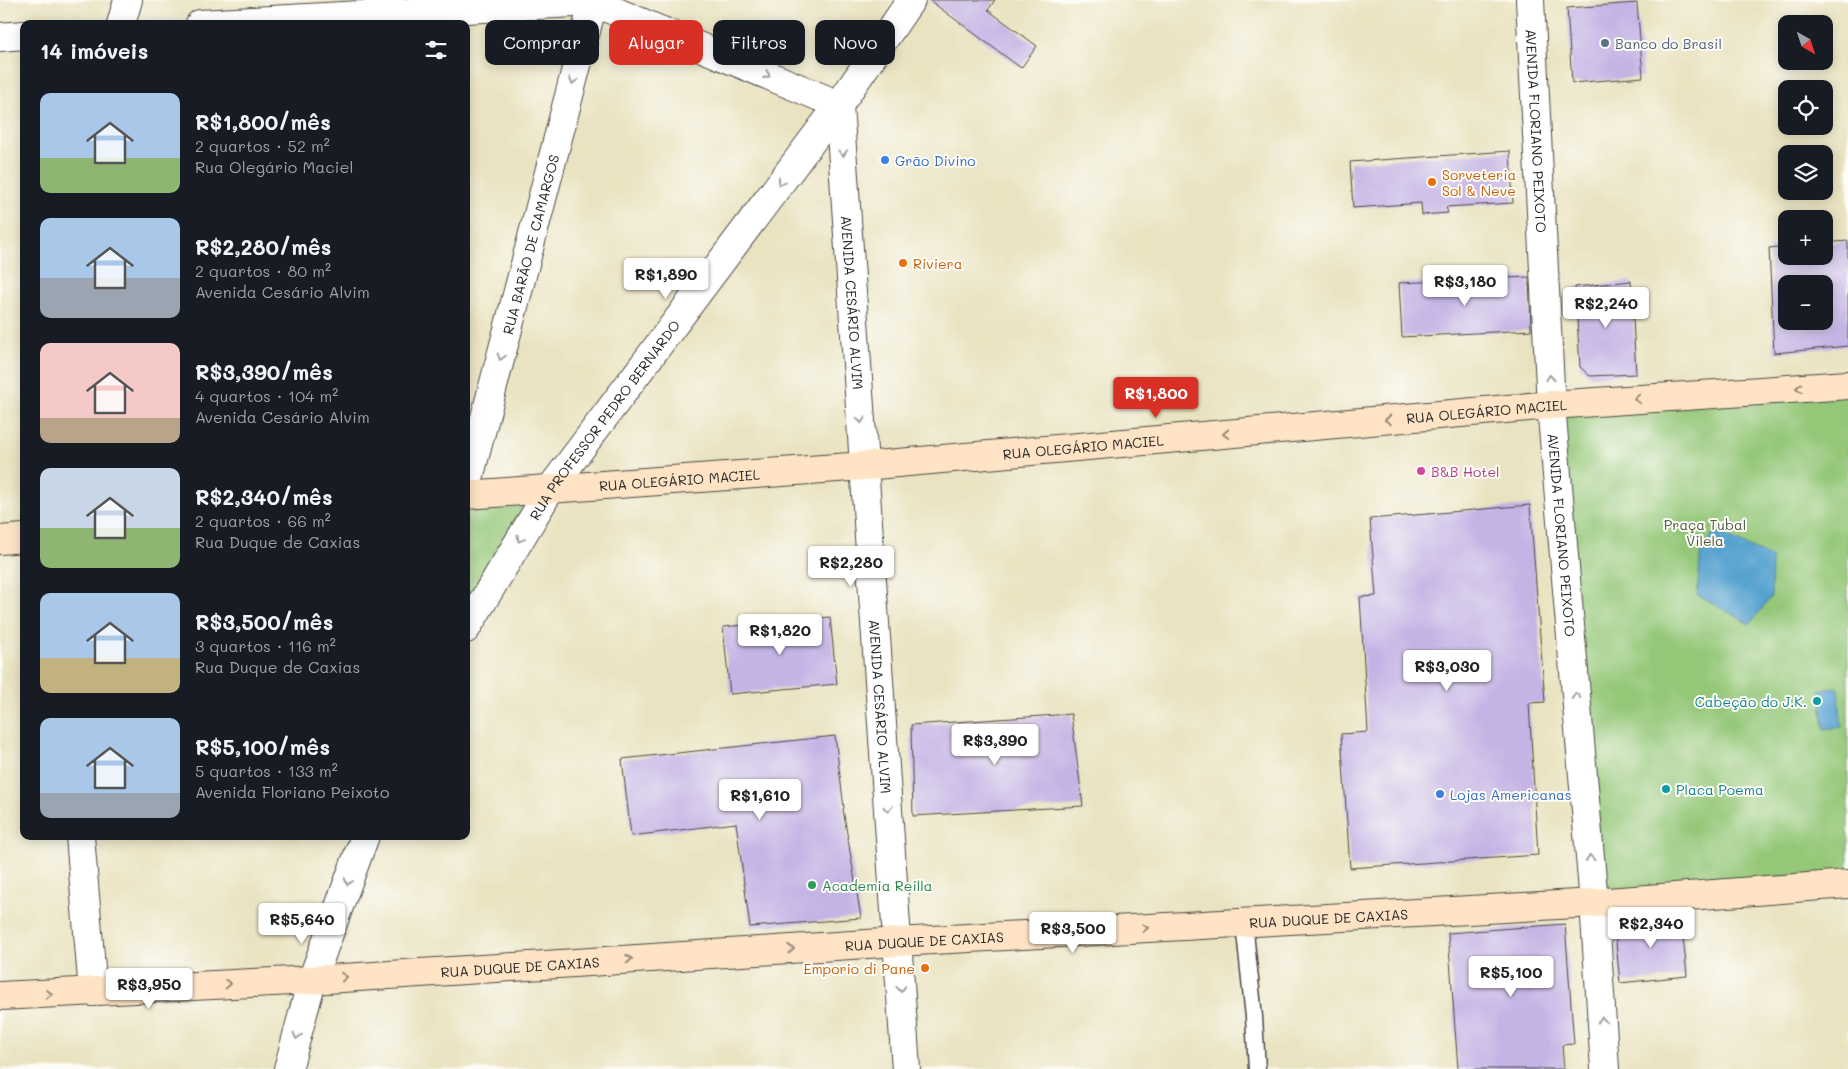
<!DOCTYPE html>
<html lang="pt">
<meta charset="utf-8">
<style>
:root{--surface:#171b24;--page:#20242c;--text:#f1f3f6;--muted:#9ea1a6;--accent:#d93025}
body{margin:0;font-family:Mali,sans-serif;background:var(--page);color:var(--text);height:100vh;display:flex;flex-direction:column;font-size:19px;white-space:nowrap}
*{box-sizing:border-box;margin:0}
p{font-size:16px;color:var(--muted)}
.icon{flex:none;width:28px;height:28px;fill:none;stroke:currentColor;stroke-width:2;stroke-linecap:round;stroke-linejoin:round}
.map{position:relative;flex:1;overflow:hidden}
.drawer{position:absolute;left:20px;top:20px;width:450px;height:820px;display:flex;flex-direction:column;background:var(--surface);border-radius:10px;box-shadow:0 2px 12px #0003}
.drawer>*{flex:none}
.top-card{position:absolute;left:485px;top:20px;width:475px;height:45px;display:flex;gap:10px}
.needle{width:32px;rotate:141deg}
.tools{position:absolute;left:1778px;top:15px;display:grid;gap:10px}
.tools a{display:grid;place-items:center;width:55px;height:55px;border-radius:10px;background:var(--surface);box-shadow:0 2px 12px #0003;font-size:25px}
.price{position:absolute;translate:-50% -42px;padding:0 11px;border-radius:5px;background:#fff;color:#222;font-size:16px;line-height:32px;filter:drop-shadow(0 1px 2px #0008)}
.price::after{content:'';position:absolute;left:50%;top:30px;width:15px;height:11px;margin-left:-8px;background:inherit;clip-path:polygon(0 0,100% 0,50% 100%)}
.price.current{background:var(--accent);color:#fff}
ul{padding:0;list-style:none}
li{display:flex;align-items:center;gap:15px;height:125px;padding:0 20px}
li span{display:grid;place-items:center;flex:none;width:140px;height:100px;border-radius:10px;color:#555}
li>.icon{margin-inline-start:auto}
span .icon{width:60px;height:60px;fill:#fffc;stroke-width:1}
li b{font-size:21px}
h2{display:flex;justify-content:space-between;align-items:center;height:60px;padding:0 20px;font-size:21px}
.pill{padding:0 18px;border-radius:10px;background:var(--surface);box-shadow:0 2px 12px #0003;font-size:18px;line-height:45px}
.pill.current{background:var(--accent);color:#fff}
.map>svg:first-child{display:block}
</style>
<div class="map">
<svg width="1848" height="1069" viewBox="0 0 1848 1069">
<rect width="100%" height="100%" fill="#fdfcf7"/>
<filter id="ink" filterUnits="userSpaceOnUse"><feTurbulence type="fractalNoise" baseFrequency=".02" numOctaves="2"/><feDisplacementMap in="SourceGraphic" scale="10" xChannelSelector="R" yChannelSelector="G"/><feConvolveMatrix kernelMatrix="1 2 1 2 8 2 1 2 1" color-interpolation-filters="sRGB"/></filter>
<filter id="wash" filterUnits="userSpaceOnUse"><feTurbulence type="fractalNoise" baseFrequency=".0096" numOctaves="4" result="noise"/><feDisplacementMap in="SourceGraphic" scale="20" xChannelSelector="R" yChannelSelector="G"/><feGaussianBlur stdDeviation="1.12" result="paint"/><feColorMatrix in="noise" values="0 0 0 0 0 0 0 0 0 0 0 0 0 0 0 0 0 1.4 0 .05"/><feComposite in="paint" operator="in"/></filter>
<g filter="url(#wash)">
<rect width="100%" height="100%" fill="#eae3c1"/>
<path fill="#94c778" stroke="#607952" d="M1848 378V884L1594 903 1551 394Z
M551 488 466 629V495Z"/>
<path fill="#57a3d0" stroke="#41677e" d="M1716 531 1772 558 1771 597 1750 624 1697 595 1701 548Z
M1838 688 1842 727 1824 729 1820 689Z"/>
<g id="blocks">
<path fill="#c4b4e5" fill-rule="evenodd" d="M929 0H995L988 10 1037 46 1021 68Z
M1637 3 1643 77 1572 83 1567 8Z
M1510 151 1513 203 1446 207 1448 213 1422 215 1421 203 1353 208 1350 162Z
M1848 241V346L1774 353 1769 248 1786 246V256H1824V243ZM1786 284H1824V321H1786Z
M1529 277 1531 330 1402 337 1399 283Z
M1631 281 1636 374 1590 376 1580 367 1575 287Z
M1530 505 1545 702 1529 703 1538 855 1350 868 1341 734 1368 732 1360 597 1376 596 1370 519Z
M830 617 837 684 730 694 723 627Z
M1071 714 1083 806 913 816 911 725Z
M835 736 844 808 843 809 861 918 750 927 736 823 631 836 622 759Z
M1681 915 1687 976 1620 983 1615 932 1625 921Z
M1565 924 1574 1044 1562 1045 1564 1069H1458L1448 933Z"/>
</g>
</g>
<g filter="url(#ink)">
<use href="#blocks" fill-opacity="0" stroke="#484742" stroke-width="1"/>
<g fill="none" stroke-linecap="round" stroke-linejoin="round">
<g stroke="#484742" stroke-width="19">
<path id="service" d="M1244 923 1254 1017 1257 1069"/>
</g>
<g stroke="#484742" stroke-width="30">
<g id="minor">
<path id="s1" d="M588 0 839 105 906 1069"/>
<path d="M121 24 128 0"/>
<path d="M200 24 593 2"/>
<path d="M0 37 24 35"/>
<path id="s2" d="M466 490 594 0"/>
<path id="s3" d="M466 629 551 488 839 105 911 0"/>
<path d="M80 836 93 992"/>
<path d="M288 1069 312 980 365 836"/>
</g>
</g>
<g stroke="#484742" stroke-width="30">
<g id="tertiary">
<path id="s4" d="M1530 0 1551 405 1594 903 1605 1069"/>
</g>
</g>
<g stroke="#484742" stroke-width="30">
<g id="secondary">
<path id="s5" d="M466 495 864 466 1551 405 1848 385"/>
<path d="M0 540 24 538"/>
<path id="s6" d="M0 996 312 980 897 942 1594 903 1848 884"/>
</g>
</g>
<use href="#service" stroke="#fff" stroke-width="16"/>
<use href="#minor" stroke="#fff" stroke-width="28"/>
<use href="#tertiary" stroke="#fff" stroke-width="28"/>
<use href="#secondary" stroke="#fee4c5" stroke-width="28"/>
</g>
<defs><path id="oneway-chevron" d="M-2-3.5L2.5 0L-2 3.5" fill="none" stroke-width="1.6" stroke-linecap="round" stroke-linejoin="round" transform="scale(1.25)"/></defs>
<g stroke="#a0a0a0">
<use href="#oneway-chevron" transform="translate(767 75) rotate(23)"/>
<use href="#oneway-chevron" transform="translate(573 81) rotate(105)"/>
<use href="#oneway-chevron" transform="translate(843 153) rotate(86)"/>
<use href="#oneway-chevron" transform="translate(781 182) rotate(127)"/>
<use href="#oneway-chevron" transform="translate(501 357) rotate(105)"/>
<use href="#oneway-chevron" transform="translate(1550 378) rotate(-93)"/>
<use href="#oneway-chevron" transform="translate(861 420) rotate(86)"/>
<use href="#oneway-chevron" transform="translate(520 539) rotate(121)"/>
<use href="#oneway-chevron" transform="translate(1576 696) rotate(-95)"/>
<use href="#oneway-chevron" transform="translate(888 809) rotate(86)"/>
<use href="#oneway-chevron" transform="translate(1590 858) rotate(-95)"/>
<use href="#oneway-chevron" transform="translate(348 882) rotate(110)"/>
<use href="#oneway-chevron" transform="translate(901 989) rotate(86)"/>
<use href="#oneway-chevron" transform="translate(1602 1020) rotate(-94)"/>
<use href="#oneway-chevron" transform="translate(297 1036) rotate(105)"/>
</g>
<g stroke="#948878">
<use href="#oneway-chevron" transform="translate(1799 388) rotate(176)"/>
<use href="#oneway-chevron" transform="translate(1637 399) rotate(176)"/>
<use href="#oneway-chevron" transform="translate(1388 420) rotate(175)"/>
<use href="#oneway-chevron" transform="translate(1226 434) rotate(175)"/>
<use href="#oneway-chevron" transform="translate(1145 928) rotate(-3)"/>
<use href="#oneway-chevron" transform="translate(791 949) rotate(-4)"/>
<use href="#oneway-chevron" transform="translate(629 959) rotate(-4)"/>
<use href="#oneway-chevron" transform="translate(344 977) rotate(-4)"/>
<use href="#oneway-chevron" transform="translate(228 984) rotate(-3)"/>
<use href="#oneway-chevron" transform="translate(49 994) rotate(-3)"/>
</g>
</g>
<circle fill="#5c6f8a" stroke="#fdfcf7" stroke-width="2" cx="1605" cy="43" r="5"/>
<g fill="#3f7fe0" stroke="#fdfcf7" stroke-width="2">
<circle cx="885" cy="160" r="5"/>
<circle cx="1440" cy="794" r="5"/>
</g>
<g fill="#e8710a" stroke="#fdfcf7" stroke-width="2">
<circle cx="1432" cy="182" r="5"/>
<circle cx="903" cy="263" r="5"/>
<circle cx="925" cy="968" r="5"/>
</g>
<circle fill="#d1479c" stroke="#fdfcf7" stroke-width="2" cx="1421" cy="471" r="5"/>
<g fill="#0f9aa8" stroke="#fdfcf7" stroke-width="2">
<circle cx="1817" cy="701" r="5"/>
<circle cx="1666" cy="789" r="5"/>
</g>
<circle fill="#2e9e5b" stroke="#fdfcf7" stroke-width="2" cx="812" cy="885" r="5"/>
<g text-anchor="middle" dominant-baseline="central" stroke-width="4" stroke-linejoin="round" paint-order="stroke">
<g font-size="14" fill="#4e5e75" stroke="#fdfcf7" text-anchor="start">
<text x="1615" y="43">Banco do Brasil</text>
</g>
<g font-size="14" fill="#2b2b2b" stroke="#fdfcf7">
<text stroke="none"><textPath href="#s4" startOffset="131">AVENIDA FLORIANO PEIXOTO</textPath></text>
<text stroke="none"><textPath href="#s2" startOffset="254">RUA BARÃO DE CAMARGOS</textPath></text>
<text stroke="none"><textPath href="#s1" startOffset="470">AVENIDA CESÁRIO ALVIM</textPath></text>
<text stroke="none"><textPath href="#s5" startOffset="1024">RUA OLEGÁRIO MACIEL</textPath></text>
<text stroke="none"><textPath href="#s3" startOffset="251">RUA PROFESSOR PEDRO BERNARDO</textPath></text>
<text stroke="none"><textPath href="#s5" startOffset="619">RUA OLEGÁRIO MACIEL</textPath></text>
<text stroke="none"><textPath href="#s5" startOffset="214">RUA OLEGÁRIO MACIEL</textPath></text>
<text stroke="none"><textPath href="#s4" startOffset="536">AVENIDA FLORIANO PEIXOTO</textPath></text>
<text stroke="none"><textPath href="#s1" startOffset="875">AVENIDA CESÁRIO ALVIM</textPath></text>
<text stroke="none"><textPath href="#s6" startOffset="1331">RUA DUQUE DE CAXIAS</textPath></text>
<text stroke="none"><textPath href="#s6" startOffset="926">RUA DUQUE DE CAXIAS</textPath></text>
<text stroke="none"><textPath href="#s6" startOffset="521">RUA DUQUE DE CAXIAS</textPath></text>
</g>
<g font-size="14" fill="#366cbe" stroke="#fdfcf7" text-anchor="start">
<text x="895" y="160">Grão Divino</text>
<text x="1450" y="794">Lojas Americanas</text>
</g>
<g font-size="14" fill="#c56008" stroke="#fdfcf7" text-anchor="start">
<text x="1442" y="174">Sorveteria<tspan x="1442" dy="16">Sol &amp; Neve</tspan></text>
<text x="913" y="263">Riviera</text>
<text x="915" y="968" text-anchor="end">Emporio di Pane</text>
</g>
<g font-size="14" fill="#b23c85" stroke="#fdfcf7" text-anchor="start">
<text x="1431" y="471">B&amp;B Hotel</text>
</g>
<g font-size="14" fill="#4a5a42" stroke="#fdfcf7">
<text x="1705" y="524">Praça Tubal<tspan x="1705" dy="16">Vilela</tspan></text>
</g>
<g font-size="14" fill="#0d838f" stroke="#fdfcf7" text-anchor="end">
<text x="1807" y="701">Cabeção do J.K.</text>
<text x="1676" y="789" text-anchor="start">Placa Poema</text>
</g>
<g font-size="14" fill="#27864d" stroke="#fdfcf7" text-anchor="start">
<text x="822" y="885">Academia Reilla</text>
</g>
</g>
</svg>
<div class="tools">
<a><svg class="needle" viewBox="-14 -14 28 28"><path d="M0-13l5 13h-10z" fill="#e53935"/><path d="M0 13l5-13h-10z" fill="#9ea1a6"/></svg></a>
<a><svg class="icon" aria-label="locate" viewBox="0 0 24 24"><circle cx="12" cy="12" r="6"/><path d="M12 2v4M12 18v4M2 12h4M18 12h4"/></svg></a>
<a><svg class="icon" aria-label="layers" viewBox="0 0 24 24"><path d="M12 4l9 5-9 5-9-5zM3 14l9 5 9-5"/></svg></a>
<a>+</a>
<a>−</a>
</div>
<b class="price" style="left:666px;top:300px">R$1,890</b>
<b class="price" style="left:1465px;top:307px">R$3,180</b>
<b class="price" style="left:1606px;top:329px">R$2,240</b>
<b class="price current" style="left:1156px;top:419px">R$1,800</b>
<b class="price" style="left:851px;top:588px">R$2,280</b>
<b class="price" style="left:780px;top:656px">R$1,820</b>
<b class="price" style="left:1447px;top:692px">R$3,030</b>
<b class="price" style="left:995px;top:766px">R$3,390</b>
<b class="price" style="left:760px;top:821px">R$1,610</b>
<b class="price" style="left:302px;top:945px">R$5,640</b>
<b class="price" style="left:1651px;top:949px">R$2,340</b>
<b class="price" style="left:1073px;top:954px">R$3,500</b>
<b class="price" style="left:1511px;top:998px">R$5,100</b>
<b class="price" style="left:149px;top:1010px">R$3,950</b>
<div class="top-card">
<a class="pill">Comprar</a>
<a class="pill current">Alugar</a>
<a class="pill">Filtros</a>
<a class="pill">Novo</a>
</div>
<section class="drawer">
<h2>14 imóveis<svg class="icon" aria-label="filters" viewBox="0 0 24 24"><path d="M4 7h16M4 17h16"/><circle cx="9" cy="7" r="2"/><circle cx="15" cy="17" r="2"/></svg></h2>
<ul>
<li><span style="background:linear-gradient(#a9c7e8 65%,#8fb573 0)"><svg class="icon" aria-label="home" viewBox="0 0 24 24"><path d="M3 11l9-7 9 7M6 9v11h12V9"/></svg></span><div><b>R$1,800/mês</b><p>2 quartos · 52 m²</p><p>Rua Olegário Maciel</p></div></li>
<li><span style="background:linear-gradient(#a9c7e8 60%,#9aa5b1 0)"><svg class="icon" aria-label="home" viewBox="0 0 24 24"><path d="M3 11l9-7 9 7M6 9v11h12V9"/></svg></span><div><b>R$2,280/mês</b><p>2 quartos · 80 m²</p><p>Avenida Cesário Alvim</p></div></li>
<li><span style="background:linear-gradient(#f6c9c9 75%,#b9a48a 0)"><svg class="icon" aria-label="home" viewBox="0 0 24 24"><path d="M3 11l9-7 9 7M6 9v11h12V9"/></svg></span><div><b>R$3,390/mês</b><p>4 quartos · 104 m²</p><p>Avenida Cesário Alvim</p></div></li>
<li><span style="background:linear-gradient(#c9d6e8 60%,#8fb573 0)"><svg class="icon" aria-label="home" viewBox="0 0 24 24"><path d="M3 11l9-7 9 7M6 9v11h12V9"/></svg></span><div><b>R$2,340/mês</b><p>2 quartos · 66 m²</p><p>Rua Duque de Caxias</p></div></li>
<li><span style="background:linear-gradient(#a9c7e8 65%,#c2b280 0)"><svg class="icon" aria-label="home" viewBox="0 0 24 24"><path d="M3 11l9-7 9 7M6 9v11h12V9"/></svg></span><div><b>R$3,500/mês</b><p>3 quartos · 116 m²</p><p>Rua Duque de Caxias</p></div></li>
<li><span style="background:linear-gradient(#a9c7e8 75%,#9aa5b1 0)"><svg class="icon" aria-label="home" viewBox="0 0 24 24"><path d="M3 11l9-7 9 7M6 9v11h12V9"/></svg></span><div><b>R$5,100/mês</b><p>5 quartos · 133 m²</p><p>Avenida Floriano Peixoto</p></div></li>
</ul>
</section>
</div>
